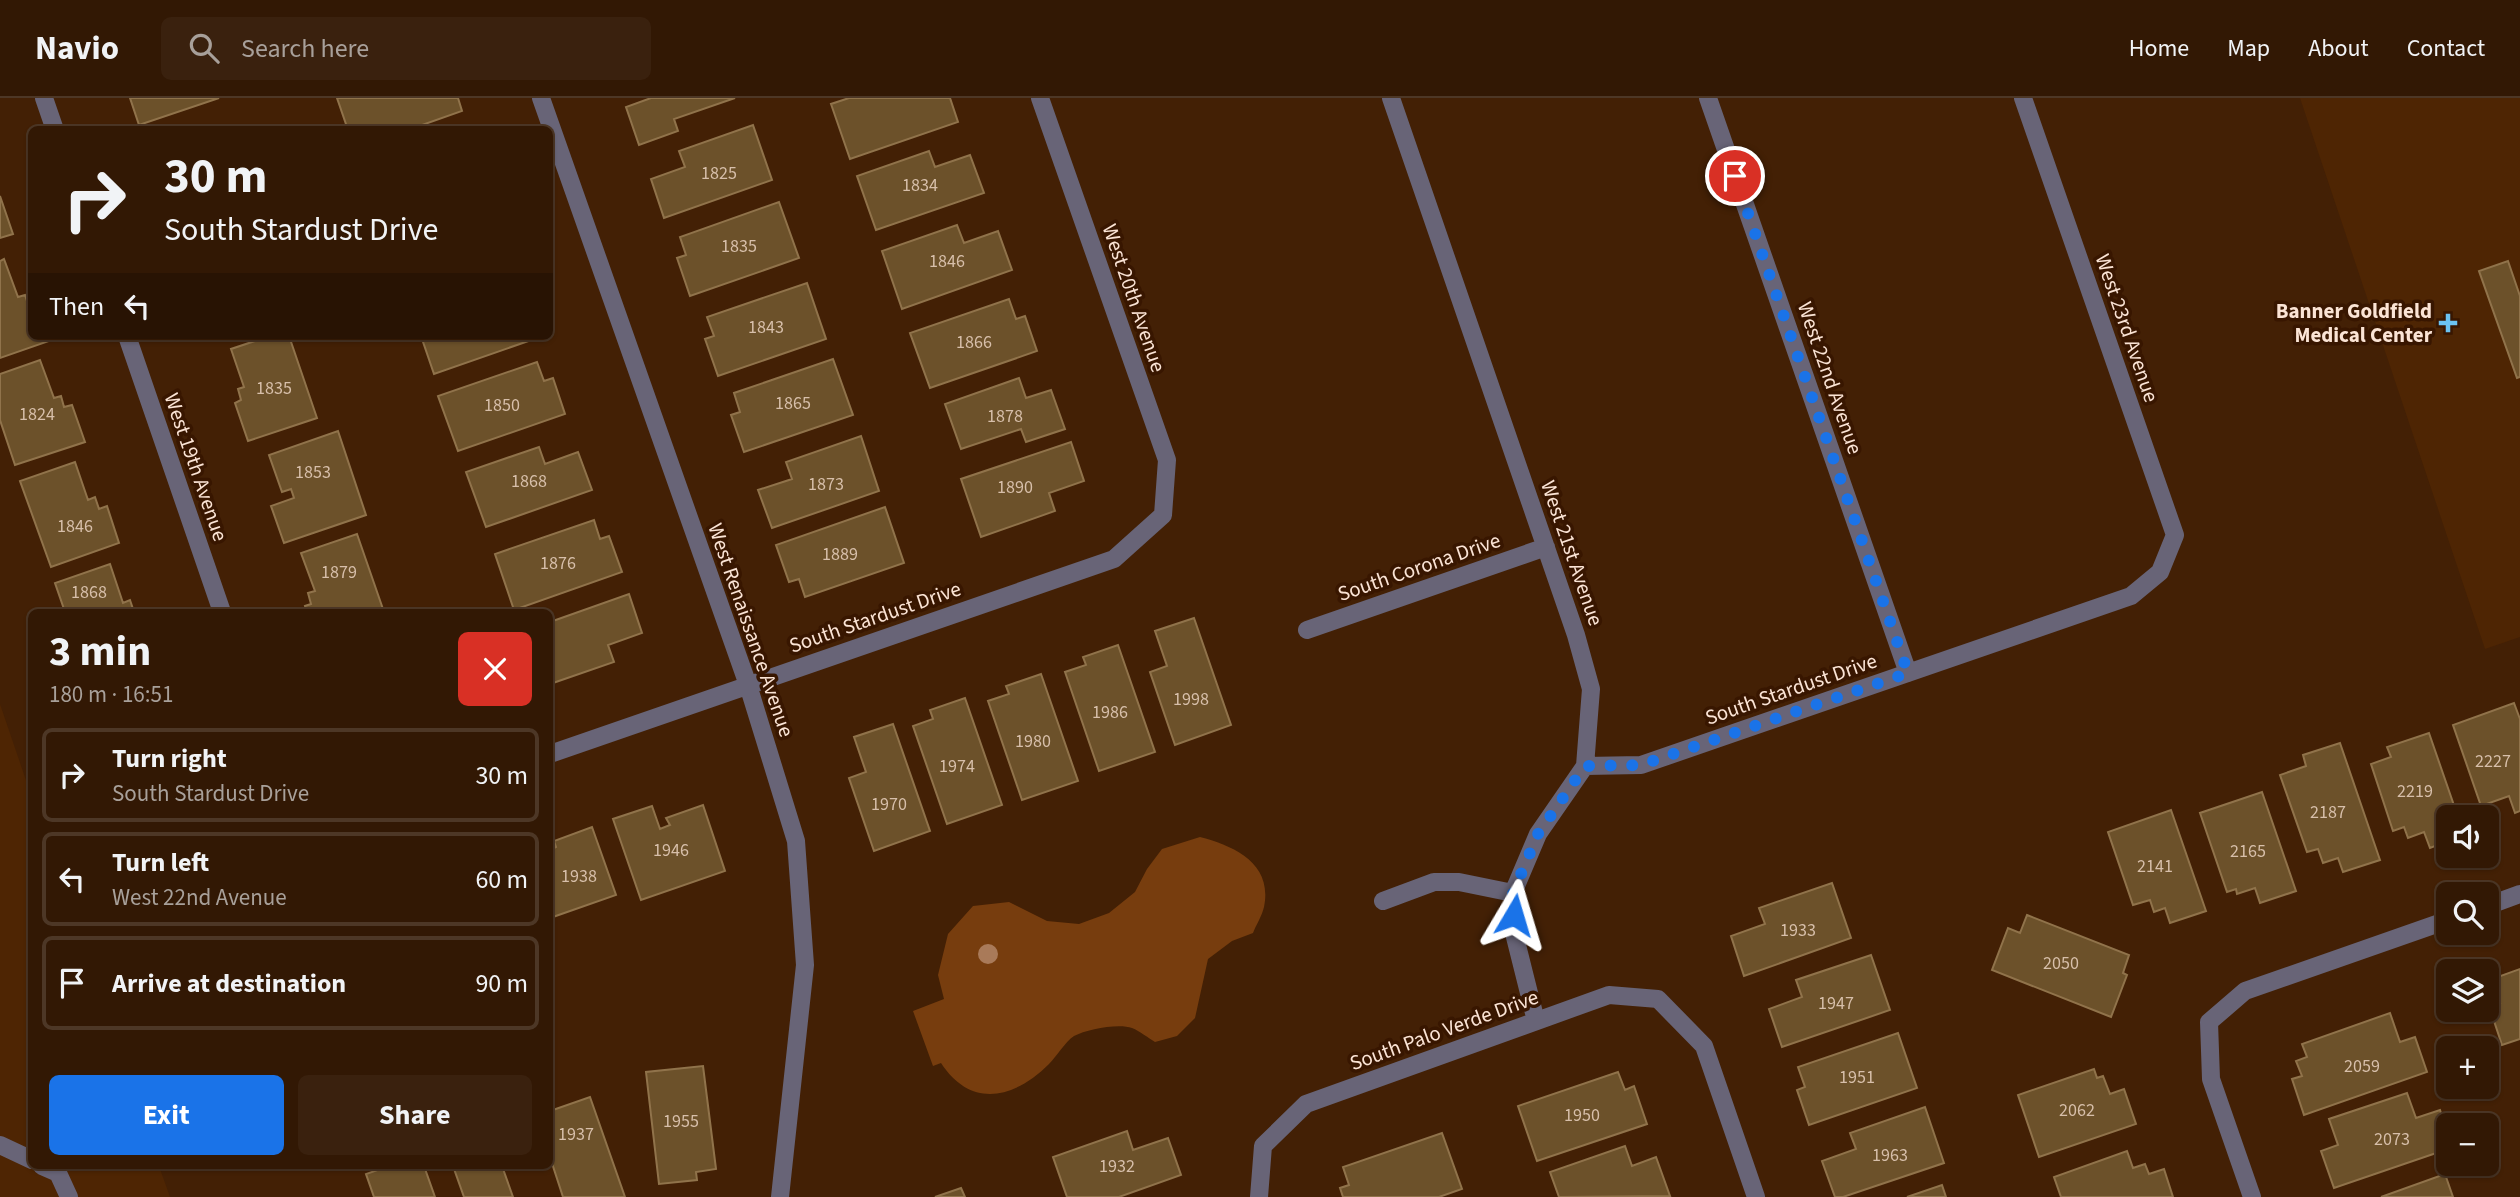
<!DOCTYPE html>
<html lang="en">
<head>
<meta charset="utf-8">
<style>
	:root { --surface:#321804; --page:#3a210e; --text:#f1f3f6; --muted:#a8a09a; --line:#4d3726; --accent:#1a73e8 }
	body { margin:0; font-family:"Source Sans 3",sans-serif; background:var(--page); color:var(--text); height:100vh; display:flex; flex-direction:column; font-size:26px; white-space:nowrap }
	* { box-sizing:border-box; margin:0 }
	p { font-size:23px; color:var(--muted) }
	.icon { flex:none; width:38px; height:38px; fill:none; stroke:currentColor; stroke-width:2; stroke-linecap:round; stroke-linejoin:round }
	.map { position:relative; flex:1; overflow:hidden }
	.side { position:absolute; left:28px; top:511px; width:525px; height:560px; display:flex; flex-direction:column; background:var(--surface); border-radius:10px; box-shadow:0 2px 5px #0004,0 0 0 2px var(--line) }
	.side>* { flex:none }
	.banner { position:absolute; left:28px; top:28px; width:525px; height:214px; border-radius:10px; box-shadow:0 2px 5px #0004,0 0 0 2px var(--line); background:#321804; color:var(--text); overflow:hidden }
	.buttons { position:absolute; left:2436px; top:707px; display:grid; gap:14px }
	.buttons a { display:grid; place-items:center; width:63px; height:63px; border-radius:10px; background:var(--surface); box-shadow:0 2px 5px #0004,0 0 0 2px var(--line); font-size:35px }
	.pin { position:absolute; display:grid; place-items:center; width:60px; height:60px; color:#fff; margin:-30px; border:4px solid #fff; border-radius:50%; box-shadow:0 2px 7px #0007 }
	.me { position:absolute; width:77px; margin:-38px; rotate:7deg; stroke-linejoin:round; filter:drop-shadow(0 0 5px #0008) }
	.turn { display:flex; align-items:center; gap:24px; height:147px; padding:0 21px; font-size:32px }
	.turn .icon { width:91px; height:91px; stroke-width:2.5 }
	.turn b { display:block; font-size:49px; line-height:60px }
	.then { display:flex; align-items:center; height:66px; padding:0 21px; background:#0003; gap:14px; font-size:26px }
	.round { display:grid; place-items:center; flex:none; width:74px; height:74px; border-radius:10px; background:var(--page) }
	.summary { display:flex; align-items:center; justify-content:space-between; height:119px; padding:0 21px }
	h1 { font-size:42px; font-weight:700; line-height:52px }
	.primary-button { display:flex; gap:14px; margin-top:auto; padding:14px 21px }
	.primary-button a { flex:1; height:80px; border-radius:10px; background:var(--accent); color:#fff; font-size:28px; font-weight:700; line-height:80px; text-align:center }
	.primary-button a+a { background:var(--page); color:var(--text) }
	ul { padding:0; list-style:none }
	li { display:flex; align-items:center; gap:21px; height:94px; margin:0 14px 10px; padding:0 7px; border:4px solid var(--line); border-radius:10px }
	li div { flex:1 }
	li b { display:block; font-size:26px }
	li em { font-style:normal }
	header { display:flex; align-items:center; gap:42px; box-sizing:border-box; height:98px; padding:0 35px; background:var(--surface); border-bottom:2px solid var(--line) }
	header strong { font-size:33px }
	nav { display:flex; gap:38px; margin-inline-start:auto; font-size:24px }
	.search { width:490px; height:63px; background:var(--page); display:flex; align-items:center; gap:18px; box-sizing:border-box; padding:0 24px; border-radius:10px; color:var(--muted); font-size:26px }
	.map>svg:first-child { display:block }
</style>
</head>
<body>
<header>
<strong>Navio</strong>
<div class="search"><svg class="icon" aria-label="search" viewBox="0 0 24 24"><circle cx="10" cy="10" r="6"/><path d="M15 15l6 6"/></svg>Search here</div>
<nav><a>Home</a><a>Map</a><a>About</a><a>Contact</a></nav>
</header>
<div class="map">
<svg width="2520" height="1099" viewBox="0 0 2520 1099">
	<rect width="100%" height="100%" fill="#432005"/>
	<!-- built -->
	<path fill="#4e2503" d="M2300,0H2520V539L2485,551Z
		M0,606L31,697L32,1068H159L170,1099H0Z"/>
	<!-- green -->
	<path fill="#773d0e" d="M1200,739C1234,748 1273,765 1264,809C1262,818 1256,827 1253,835L1232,843L1208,861L1195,920L1177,938L1155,944C1148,940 1140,933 1132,930C1119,925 1087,931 1074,938C1065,944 1057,958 1049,966C1014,1001 971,1011 941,965L933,968L913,913L944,901L938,877L948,836L973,808L1009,804L1047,823L1079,826L1109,815L1135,794L1147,771L1162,751Z"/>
	<!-- building -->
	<path fill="#6c512a" stroke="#90734b" stroke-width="2" d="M130,0H219L139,27Z
		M337,0H458L462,13L408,32H348Z
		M651,0H735L674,21L678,33L639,47L626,9Z
		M849,0H950L958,24L850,61L831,6Z
		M753,27L772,82L664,120L651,81L685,69L679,53Z
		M929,53L935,69L970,57L984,95L876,132L857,78Z
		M0,98L13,136L0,140Z
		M779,104L799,160L690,198L677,160L686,157L680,139Z
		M957,127L964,145L998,133L1012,172L902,211L882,153Z
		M4,161L18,199L25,197L29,209L32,208V238H47L49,243L0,260V163Z
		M2508,163L2520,198V279L2517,280L2479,173Z
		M807,185L826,241L718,278L705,241L714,238L707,219Z
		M1009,201L1016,221L1025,218L1037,253L930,290L910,235Z
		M270,238H289L317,320L248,343L235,305L241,302L238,291L244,289L231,251Z
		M421,238H540V239L434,276Z
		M833,261L853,317L744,354L731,317L740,314L734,295Z
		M40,262L54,300L61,298L64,309L72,307L85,344L15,367L0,322V276Z
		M537,264L544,283L553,280L565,316L458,353L438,298Z
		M1019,280L1026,300L1051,292L1065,331L1026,344L1021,331L961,351L945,306Z
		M338,333L366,417L284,445L271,408L294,400L291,391L282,394L269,357Z
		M861,338L879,393L772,430L758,392L792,381L786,364Z
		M1071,344L1084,383L1049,395L1055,413L981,439L961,381Z
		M539,349L545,366L578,354L592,392L486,429L466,374Z
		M75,364L88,402L95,399L99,411L107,408L119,445L51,469L20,383Z
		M885,409L904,465L805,499L799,481L789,484L776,447Z
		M594,422L600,441L609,438L622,474L514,512L495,456Z
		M357,436L384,514H307L305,508L311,506L308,495L315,493L301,455Z
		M110,466L123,505L130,502L134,514L142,511L143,514H65L55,485Z
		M629,496L642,535L608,547L614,564L550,586V524Z
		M1194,520L1231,627L1175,647L1150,574L1167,568L1155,533Z
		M1118,547L1155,654L1099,673L1065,574L1086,567L1083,559Z
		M1041,576L1078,683L1022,702L988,603L1009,596L1006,588Z
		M965,600L1002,707L947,726L913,628L933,621L930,612Z
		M2514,605L2520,621V713L2515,715L2509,698L2481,708L2453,627Z
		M893,626L930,733L874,753L849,680L866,674L854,639Z
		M2429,635L2458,719H2448V743L2430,750L2424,734L2408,740L2404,729L2393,733L2371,666L2391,659L2387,649Z
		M2340,645L2380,762L2343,774L2338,760L2323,765L2318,751L2307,754L2280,677L2306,668L2303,657Z
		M2262,694L2296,793L2260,805L2255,790L2237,796L2236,791L2227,794L2200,715Z
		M703,707L725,773L641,802L613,721L652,708L660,731L670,727L666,720Z
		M2171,712L2206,813L2170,825L2165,810L2154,814L2150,802L2133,807L2108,734Z
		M592,729L616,797L550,820V752L556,749L554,743Z
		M1832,785L1851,840L1744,878L1731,838L1765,826L1759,810Z
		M2027,817L2129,857L2123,875L2127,877L2111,919L1992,872L2008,830L2020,835Z
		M1871,857L1890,912L1782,949L1769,911L1802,899L1796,882Z
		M2520,871V941L2502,947L2489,908L2500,905L2492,881Z
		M2390,915L2400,944L2415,939L2427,974L2304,1017L2292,981L2302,978L2296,963L2307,959L2302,946Z
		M1898,935L1917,990L1809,1027L1797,992L1805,989L1798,969Z
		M703,968L716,1071L696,1074L697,1082L659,1086L646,974Z
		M2094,971L2097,980L2103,978L2110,996L2124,991L2136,1026L2039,1059L2018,997Z
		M1618,974L1625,992L1634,988L1647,1026L1537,1063L1518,1008Z
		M2407,995L2416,1020L2440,1012L2448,1036V1051L2334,1090L2321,1053L2338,1047L2329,1021Z
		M590,999L625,1099H563L550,1059V1013Z
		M1925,1009L1944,1065L1843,1099H1835L1822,1063L1856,1051L1850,1035Z
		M1127,1033L1133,1052L1168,1040L1181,1077L1119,1099H1067L1053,1059Z
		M1442,1035L1462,1091L1439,1099H1343L1340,1090L1349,1087L1343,1069Z
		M1625,1048L1632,1068L1656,1059L1670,1098L1559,1099L1550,1074Z
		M2127,1053L2133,1070L2145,1066L2149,1076L2164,1071L2173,1099H2061L2054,1079Z
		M389,1068H424L435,1099H374L366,1076Z
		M453,1068H502L513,1099H464Z
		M2445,1076L2453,1099H2381Z
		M1942,1087L1946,1099H1907Z
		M961,1090L965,1099H935Z"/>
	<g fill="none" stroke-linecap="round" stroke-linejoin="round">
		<!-- service -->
		<path stroke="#686477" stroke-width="18" d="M0,1047L32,1062
			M42,1068L58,1075L69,1099"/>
		<!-- minor -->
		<path stroke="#686477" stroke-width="18" d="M44,0L55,32
			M541,0L748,587L796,743L805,867L780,1099
			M1391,0L1576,537L1591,591L1585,668L1538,736L1513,795L1515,839L1536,923
			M1708,0L1908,575
			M127,238L222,514
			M1307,532L1546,449
			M550,656L1114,461L1163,417L1167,362L1040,0
			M1585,668L1641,667L2131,498L2160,474L2175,437L2023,0
			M1383,803L1434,784H1459L1513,795
			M2487,808L2520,796
			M1259,1099L1263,1048L1306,1006L1609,897L1658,901L1704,948L1756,1099
			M2252,1099L2211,981L2209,924L2245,893L2448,822"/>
	</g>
	<!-- trees -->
	<circle fill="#a97a59" cx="988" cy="856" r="10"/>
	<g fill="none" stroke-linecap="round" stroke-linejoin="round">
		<!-- route -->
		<path stroke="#1a73e8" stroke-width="12" stroke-dasharray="0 21.6" d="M1514,817L1513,795L1538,736L1585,668L1641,667L1908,575L1735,78"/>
	</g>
	<!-- markers -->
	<path fill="#6bc3f2" stroke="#381600" stroke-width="2.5" d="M2444.5 214.5h7v7h7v7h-7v7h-7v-7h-7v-7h7z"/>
	<g text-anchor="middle" stroke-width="7" stroke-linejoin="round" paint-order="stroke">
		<!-- number labels -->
		<g font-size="18" fill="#d7bfaa">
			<text x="719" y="81">1825</text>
			<text x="920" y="93">1834</text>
			<text x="739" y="154">1835</text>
			<text x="947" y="169">1846</text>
			<text x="766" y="235">1843</text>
			<text x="974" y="250">1866</text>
			<text x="274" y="296">1835</text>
			<text x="793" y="311">1865</text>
			<text x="502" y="313">1850</text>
			<text x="37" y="322">1824</text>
			<text x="1005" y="324">1878</text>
			<text x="313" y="380">1853</text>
			<text x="529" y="389">1868</text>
			<text x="826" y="392">1873</text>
			<text x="1015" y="395">1890</text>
			<text x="75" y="434">1846</text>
			<text x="840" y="462">1889</text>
			<text x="558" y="471">1876</text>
			<text x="339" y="480">1879</text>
			<text x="89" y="500">1868</text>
			<text x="1191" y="607">1998</text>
			<text x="1110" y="620">1986</text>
			<text x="1033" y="649">1980</text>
			<text x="2493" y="669">2227</text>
			<text x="957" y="674">1974</text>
			<text x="2415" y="699">2219</text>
			<text x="889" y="712">1970</text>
			<text x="2328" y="720">2187</text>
			<text x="671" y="758">1946</text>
			<text x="2248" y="759">2165</text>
			<text x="2155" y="774">2141</text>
			<text x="579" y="784">1938</text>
			<text x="1798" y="838">1933</text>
			<text x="2061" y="871">2050</text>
			<text x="1836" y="911">1947</text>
			<text x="2362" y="974">2059</text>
			<text x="1857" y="985">1951</text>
			<text x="2077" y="1018">2062</text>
			<text x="1582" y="1023">1950</text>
			<text x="681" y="1029">1955</text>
			<text x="576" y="1042">1937</text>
			<text x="2392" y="1047">2073</text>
			<text x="1890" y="1063">1963</text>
			<text x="1117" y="1074">1932</text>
		</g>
		<!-- street labels -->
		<g font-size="21" fill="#fbe4d5" stroke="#381600">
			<text transform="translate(1134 200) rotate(71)" y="7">West 20th Avenue</text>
			<text transform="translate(2127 230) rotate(71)" y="7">West 23rd Avenue</text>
			<text transform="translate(1830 280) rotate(71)" y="7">West 22nd Avenue</text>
			<text transform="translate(196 369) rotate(71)" y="7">West 19th Avenue</text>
			<text transform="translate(1572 455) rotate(71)" y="7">West 21st Avenue</text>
			<text transform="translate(1419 469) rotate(-19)" y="7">South Corona Drive</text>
			<text transform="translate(875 519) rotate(-19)" y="7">South Stardust Drive</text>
			<text transform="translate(751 532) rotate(71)" y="7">West Renaissance Avenue</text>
			<text transform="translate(1791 591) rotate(-19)" y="7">South Stardust Drive</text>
			<text transform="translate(1444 932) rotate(-20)" y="7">South Palo Verde Drive</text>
		</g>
		<!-- poi labels -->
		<g font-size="21" font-weight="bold" fill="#fbe4d5" stroke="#381600" text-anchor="end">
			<text x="2432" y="220">Banner Goldfield<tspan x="2432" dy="24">Medical Center</tspan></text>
		</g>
	</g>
</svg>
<div class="buttons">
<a><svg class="icon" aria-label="sound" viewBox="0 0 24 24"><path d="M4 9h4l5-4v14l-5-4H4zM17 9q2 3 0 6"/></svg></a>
<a><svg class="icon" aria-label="search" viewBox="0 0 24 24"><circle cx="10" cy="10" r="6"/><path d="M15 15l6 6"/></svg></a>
<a><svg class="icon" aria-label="layers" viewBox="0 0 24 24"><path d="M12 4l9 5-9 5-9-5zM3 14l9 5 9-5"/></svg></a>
<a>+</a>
<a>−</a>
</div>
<div class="pin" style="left:1735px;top:78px;background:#d93025"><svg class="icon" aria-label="arrive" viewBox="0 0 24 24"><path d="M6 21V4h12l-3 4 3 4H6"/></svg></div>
<svg class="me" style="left:1514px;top:817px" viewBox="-20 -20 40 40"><path d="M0-17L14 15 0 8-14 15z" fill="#1a73e8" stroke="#fff" stroke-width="4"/></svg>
<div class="banner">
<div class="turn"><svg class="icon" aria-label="right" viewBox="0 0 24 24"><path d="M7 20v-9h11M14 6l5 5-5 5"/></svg><div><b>30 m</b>South Stardust Drive</div></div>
<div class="then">Then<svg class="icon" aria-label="left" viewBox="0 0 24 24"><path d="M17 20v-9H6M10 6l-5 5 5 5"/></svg></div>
</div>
<section class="side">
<div class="summary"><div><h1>3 min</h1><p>180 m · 16:51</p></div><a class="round" style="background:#d93025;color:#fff"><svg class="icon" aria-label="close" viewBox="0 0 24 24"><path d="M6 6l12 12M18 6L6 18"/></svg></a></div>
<ul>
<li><svg class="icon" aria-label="right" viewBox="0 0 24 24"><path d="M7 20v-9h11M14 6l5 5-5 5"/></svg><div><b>Turn right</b><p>South Stardust Drive</p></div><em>30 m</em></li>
<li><svg class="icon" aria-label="left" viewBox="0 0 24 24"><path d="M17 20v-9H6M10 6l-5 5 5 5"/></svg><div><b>Turn left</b><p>West 22nd Avenue</p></div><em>60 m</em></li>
<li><svg class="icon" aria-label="arrive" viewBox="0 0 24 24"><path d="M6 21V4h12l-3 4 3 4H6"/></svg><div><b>Arrive at destination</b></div><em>90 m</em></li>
</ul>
<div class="primary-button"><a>Exit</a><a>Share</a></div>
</section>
</div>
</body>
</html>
